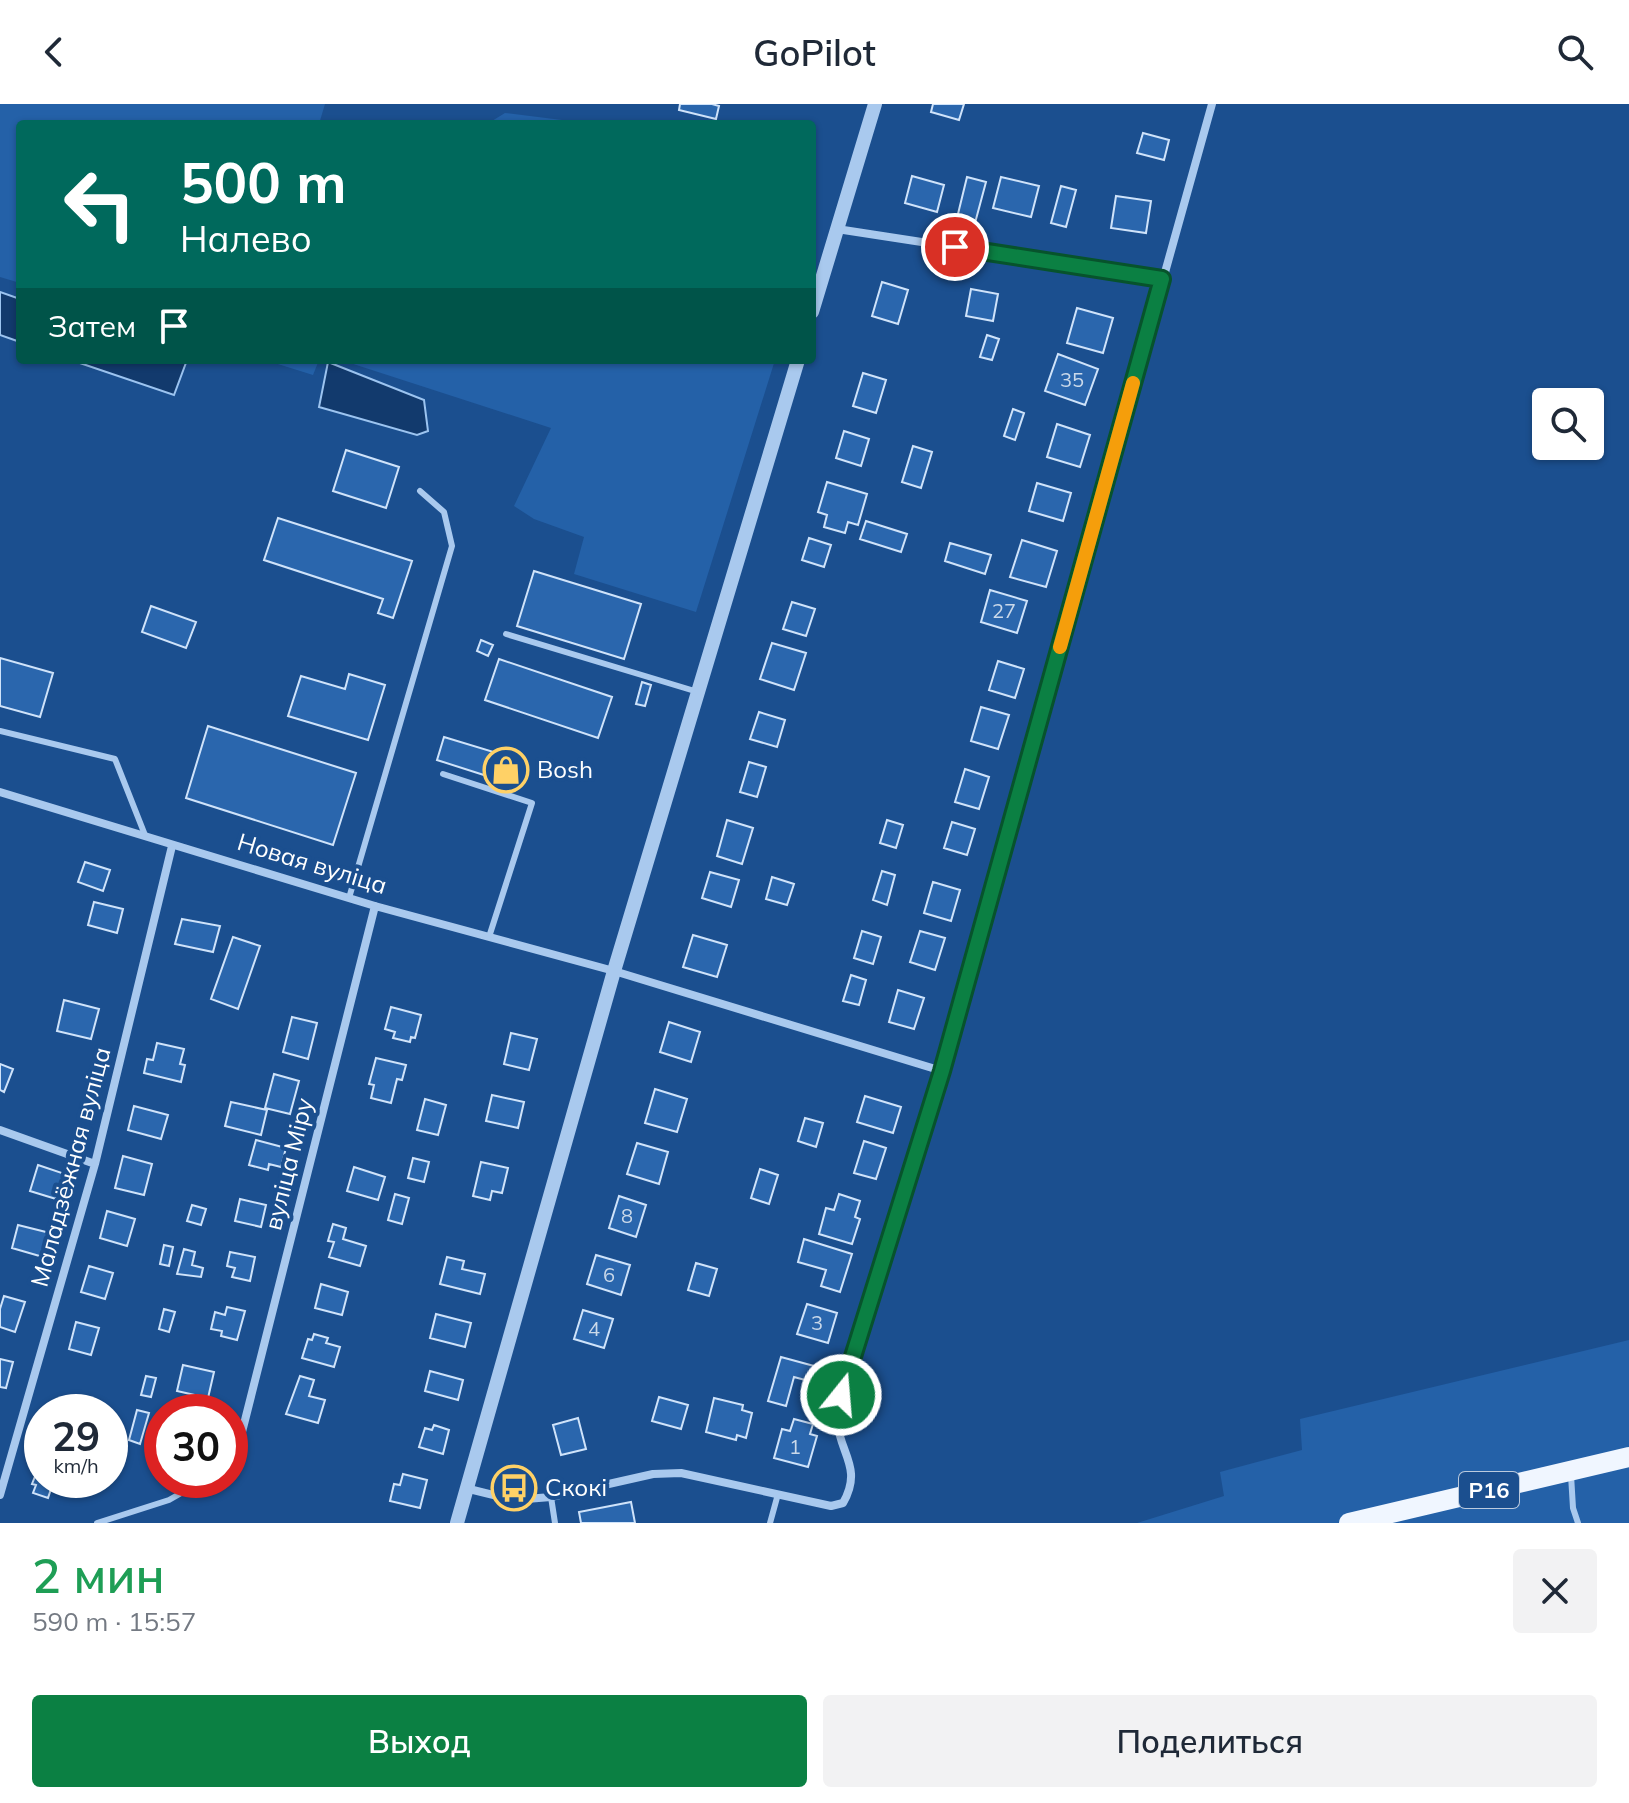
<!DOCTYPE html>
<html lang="ru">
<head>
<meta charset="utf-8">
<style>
	:root { --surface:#fff; --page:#f2f2f3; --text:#1f2937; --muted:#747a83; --accent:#0b8043 }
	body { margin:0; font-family:Mulish,sans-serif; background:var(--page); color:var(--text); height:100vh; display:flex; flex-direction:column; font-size:30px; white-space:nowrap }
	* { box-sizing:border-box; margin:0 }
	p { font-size:26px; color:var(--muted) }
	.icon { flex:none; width:44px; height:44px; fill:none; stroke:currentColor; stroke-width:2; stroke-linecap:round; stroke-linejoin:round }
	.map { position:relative; height:1419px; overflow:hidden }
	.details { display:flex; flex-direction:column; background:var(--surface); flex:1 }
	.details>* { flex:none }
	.hud { position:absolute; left:16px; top:16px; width:800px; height:244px; border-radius:8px; box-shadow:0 2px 6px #0004; background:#00695c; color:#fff; overflow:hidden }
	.controls { position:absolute; left:1532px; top:284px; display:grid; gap:16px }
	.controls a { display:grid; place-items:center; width:72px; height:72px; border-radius:8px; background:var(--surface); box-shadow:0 2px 6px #0004; font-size:40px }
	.speed { position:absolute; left:24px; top:1290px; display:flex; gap:16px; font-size:40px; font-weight:700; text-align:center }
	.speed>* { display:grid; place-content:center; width:104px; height:104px; border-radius:50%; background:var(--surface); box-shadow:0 2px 6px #0004; line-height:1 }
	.speed small { font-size:20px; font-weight:400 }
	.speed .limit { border:12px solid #d22; background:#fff; color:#111 }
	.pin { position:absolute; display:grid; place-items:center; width:68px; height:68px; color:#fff; margin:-34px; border:4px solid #fff; border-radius:50%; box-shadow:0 2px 8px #0007 }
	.me { position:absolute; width:88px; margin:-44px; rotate:17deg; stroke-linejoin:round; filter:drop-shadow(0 0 6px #0008) }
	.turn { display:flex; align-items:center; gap:28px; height:168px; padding:0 32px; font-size:36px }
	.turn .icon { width:104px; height:104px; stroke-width:2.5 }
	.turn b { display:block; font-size:56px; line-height:68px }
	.then { display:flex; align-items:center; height:76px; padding:0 32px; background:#0003; gap:16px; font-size:30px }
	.round { display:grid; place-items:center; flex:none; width:84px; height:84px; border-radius:8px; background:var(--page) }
	.summary { display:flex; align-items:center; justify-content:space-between; height:136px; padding:0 32px }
	h1 { font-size:48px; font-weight:600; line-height:60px; color:#1e9e55 }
	.button { display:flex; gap:16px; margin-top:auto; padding:16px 32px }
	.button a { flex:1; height:92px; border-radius:8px; background:var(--accent); color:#fff; font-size:32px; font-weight:600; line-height:92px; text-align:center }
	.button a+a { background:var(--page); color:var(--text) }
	header { display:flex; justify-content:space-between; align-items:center; height:104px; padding:0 32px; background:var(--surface); font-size:36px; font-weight:600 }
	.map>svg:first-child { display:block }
</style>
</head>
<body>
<header><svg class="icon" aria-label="back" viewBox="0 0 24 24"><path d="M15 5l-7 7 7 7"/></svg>GoPilot<svg class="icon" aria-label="search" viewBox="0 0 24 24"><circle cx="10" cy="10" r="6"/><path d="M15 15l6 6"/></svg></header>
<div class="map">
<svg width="1629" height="1419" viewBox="0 0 1629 1419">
	<rect width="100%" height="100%" fill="#1b4f8f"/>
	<!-- green -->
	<path fill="#2461a8" d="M0,0H325L319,20H20V179L0,173Z
		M505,9L570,17L574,20H487Z
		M265,256H319L313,271Z
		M341,256H775L696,508L574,470L584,433L534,415L514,402L551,324Z
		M1629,1236V1419H1137L1224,1392L1220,1368L1302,1346L1300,1315Z"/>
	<!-- water -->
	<path fill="#123a6d" stroke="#9cc4f0" stroke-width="2" d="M0,188L20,195V238L0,231Z
		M71,256H187L174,291Z
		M328,258L424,296L428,327L417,331L319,303Z"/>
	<!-- building -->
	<path fill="#2a66ad" stroke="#cfe3fa" stroke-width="2" d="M680,0H712L719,2L716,15L679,6Z
		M933,0H964L959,16L931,8Z
		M1143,29L1169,36L1164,56L1137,49Z
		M912,72L944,81L937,108L905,99Z
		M967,73L986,78L975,119L957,114Z
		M1001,73L1039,82L1031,113L993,104Z
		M1061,82L1076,86L1066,123L1051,119Z
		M1116,92L1151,97L1146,129L1111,124Z
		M882,178L908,186L898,220L872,212Z
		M971,185L998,190L993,217L966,212Z
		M1077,204L1113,214L1103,249L1067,239Z
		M987,231L999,235L992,256L980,253Z
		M1058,250L1098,265L1085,301L1045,287Z
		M863,269L886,276L876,309L853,302Z
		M1013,305L1024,309L1015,336L1004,332Z
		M1057,320L1090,331L1080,363L1047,353Z
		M844,327L869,335L861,362L836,354Z
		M913,342L932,348L921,384L902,378Z
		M346,346L399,363L386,404L333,387Z
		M827,378L867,390L858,421L848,418L845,429L824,423L827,411L818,408Z
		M1037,379L1071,389L1063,417L1029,407Z
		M278,414L412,457L393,514L378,509L383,495L264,456Z
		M866,417L907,430L901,448L860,435Z
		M809,434L831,441L824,463L802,456Z
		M1022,436L1057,447L1046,483L1010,473Z
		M950,439L991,451L985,470L945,457Z
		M534,467L641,500L624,555L517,522Z
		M990,486L1027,497L1017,529L981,518Z
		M792,498L815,505L806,532L783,525Z
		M151,502L196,518L186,544L142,528Z
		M481,536L493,541L488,552L477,547Z
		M772,539L806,549L794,586L760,575Z
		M0,554L53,569L40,613L0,602Z
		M499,555L612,593L598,634L485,596Z
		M998,557L1024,565L1015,594L989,586Z
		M349,570L385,581L368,636L288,612L301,572L345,585Z
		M642,578L651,581L645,602L636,600Z
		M981,603L1009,611L998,645L971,637Z
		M759,608L785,616L777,643L750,635Z
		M208,622L356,669L333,741L186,694Z
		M444,633L523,657L515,681L437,656Z
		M749,658L766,663L757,693L740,688Z
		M965,665L989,673L979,705L955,698Z
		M727,716L753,724L742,760L717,752Z
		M887,716L903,721L896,744L880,739Z
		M952,718L975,725L967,751L944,744Z
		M85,758L110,766L103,787L78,778Z
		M882,767L895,771L887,801L873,796Z
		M710,768L739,776L731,803L702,794Z
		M772,773L794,780L787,801L766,795Z
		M933,778L960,786L951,817L924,809Z
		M94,798L123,805L117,829L88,821Z
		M182,815L220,822L213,848L175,840Z
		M862,827L881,833L873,860L854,854Z
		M920,827L945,834L935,866L910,858Z
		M693,831L727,841L717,873L683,863Z
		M233,833L260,842L238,905L211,895Z
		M851,871L866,876L859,901L843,897Z
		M898,886L924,894L914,925L889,918Z
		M64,896L99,905L91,935L57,927Z
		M391,903L421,911L415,934L411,933L410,938L393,934L395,928L385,925Z
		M292,913L317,919L308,955L283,948Z
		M669,918L700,928L691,958L660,948Z
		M511,929L537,935L529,966L504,960Z
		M157,939L184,945L180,960L185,961L181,978L144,969L147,955L153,956Z
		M376,954L406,961L402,976L397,975L391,999L371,994L374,981L369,980Z
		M0,960L13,965L4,988L0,986Z
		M274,970L299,977L290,1010L265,1004Z
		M655,985L687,995L677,1028L645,1019Z
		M492,991L524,998L518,1024L486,1017Z
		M865,992L901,1003L893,1029L857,1018Z
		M425,995L446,1001L438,1031L417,1026Z
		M231,998L267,1006L261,1031L225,1022Z
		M134,1002L168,1011L161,1035L128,1026Z
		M805,1014L823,1019L816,1043L798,1037Z
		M256,1036L286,1044L281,1063L269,1060L268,1066L249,1061Z
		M864,1037L886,1044L876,1075L854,1069Z
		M637,1039L668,1048L659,1080L627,1070Z
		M123,1052L152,1060L144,1091L115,1084Z
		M413,1054L429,1058L424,1078L408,1074Z
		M481,1058L508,1064L502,1089L492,1087L490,1096L473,1092Z
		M38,1061L65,1070L56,1095L30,1087Z
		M354,1063L385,1073L378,1096L347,1087Z
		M760,1065L778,1071L769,1100L751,1094Z
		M395,1090L409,1094L402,1120L388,1116Z
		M839,1090L860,1097L855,1113L860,1115L852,1140L819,1130L826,1104L834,1106Z
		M619,1092L646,1101L636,1133L609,1124Z
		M240,1095L266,1101L261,1123L235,1117Z
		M192,1101L206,1105L201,1121L187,1117Z
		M107,1107L135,1115L127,1142L100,1134Z
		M333,1120L346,1124L343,1135L366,1142L360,1162L329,1153L334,1138L328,1137Z
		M18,1121L50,1129L43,1153L12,1144Z
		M804,1135L852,1150L840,1188L821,1182L826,1166L798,1158Z
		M164,1141L173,1143L169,1162L160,1160Z
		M184,1145L195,1148L192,1161L203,1164L201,1173L177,1170Z
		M230,1148L255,1153L250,1177L232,1173L235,1164L227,1162Z
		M596,1151L630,1161L621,1191L587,1180Z
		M447,1153L464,1157L462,1165L485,1170L480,1190L440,1180Z
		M696,1159L717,1165L709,1192L688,1186Z
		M89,1162L113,1169L105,1195L81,1188Z
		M321,1180L348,1188L342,1211L315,1204Z
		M4,1192L25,1198L15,1228L0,1223V1205Z
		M807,1200L837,1209L828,1239L797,1230Z
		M227,1203L245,1207L237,1236L221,1232L222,1227L211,1225L215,1208L225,1211Z
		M164,1205L175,1208L169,1228L159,1225Z
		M583,1206L613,1215L604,1244L574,1235Z
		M436,1210L471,1219L465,1243L430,1234Z
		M76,1218L99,1224L91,1251L69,1245Z
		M314,1230L328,1234L326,1239L340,1243L334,1263L302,1254L308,1235L312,1236Z
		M781,1253L814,1262L809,1277L794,1273L786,1302L768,1297Z
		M0,1255L13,1258L6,1284L0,1283Z
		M183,1261L214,1268L208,1294L177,1287Z
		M430,1267L463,1276L458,1296L425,1287Z
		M146,1272L156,1274L151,1293L141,1291Z
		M300,1272L314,1276L309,1292L325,1296L318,1319L286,1310Z
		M659,1293L688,1301L681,1325L652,1317Z
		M714,1294L743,1301L742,1306L752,1309L746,1334L737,1331L736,1336L706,1328Z
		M137,1306L149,1309L140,1340L129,1336Z
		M578,1314L586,1345L561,1351L553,1321Z
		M794,1315L813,1320L810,1330L817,1332L808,1363L774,1354L782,1325L790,1327Z
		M434,1321L449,1326L443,1350L419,1343L425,1324L432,1326Z
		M40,1360L42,1361V1376H54L48,1394L33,1389L36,1381L32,1380Z
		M403,1370L427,1376L420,1404L390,1397L394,1380L400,1381Z
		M631,1398L635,1419H581L579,1408Z"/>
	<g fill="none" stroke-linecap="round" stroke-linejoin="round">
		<!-- service -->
		<path stroke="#a9c9ee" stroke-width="6" d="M506,530L698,588
			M0,627L115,655L145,731
			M443,670L532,699L489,833
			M349,794L452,442L444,408L420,387
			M230,1353L242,1328
			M1571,1371L1573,1404L1578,1419
			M551,1393L555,1419
			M97,1419L169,1396L204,1376
			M770,1419L778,1390"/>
		<!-- minor -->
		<path stroke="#a9c9ee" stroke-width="8" d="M837,125L1162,175
			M0,688L375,802L614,867L942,967
			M0,1026L95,1060
			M242,1328L375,802
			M465,1384L514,1396L551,1393L653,1370L681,1369L831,1402L843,1399C863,1364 840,1350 837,1317C837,1309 840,1299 841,1291L942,967L1212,0
			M0,1391L95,1060L172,742"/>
		<!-- tertiary -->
		<path stroke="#a9c9ee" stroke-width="14" d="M812,208L875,0
			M457,1419L614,867L798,256"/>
		<!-- primary -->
		<path stroke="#f0f6ff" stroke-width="20" d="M1349,1419L1629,1353"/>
	</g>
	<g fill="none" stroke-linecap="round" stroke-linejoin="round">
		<!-- route casing -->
		<g stroke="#07532c" stroke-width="20">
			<path id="route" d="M841,1291L942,967L1162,175L955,143"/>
		</g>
		<!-- route -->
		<use href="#route" stroke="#0b8043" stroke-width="14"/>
		<!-- slow -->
		<path stroke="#f59e0b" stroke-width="14" d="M1060,543L1133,279"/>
	</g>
	<!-- icons -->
	<defs>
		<g id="shop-ring" transform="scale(2.3)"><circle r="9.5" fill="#1b4f8f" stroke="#ffd166" stroke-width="1.5"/><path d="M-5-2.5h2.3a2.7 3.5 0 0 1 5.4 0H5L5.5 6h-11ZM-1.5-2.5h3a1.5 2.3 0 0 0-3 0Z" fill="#ffd166"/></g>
		<g id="bus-ring" transform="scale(2.3)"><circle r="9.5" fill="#1b4f8f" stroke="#ffd166" stroke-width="1.5"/><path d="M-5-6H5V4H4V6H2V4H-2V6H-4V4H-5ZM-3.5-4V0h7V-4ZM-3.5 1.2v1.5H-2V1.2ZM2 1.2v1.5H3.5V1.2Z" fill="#ffd166"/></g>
	</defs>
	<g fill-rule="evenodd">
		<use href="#shop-ring" x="506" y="666"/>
		<use href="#bus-ring" x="514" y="1384"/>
	</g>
	<g text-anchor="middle" stroke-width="8" stroke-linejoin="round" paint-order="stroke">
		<!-- number labels -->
		<g font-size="20" fill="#cad9ea">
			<text x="1072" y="283">35</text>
			<text x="1004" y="514">27</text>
			<text x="627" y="1119">8</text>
			<text x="609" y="1178">6</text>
			<text x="817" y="1226">3</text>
			<text x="594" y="1232">4</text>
			<text x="795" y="1350">1</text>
		</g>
		<!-- shield labels -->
		<rect fill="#1b4f8f" stroke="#bbcadd" stroke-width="2" x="1459" y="1368" width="60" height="36" rx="6"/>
		<g font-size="22" font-weight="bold" fill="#fff">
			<text x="1489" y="1394">Р16</text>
		</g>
		<!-- poi labels -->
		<g font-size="24" fill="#fff" stroke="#1b4f8f" text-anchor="start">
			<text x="537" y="674">Bosh</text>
			<text x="545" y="1392">Скокі</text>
		</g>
		<!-- street labels -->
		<g font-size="24" fill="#fff" stroke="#1b4f8f">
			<text transform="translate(312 760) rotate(17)" y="8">Новая вуліца</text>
			<text transform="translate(289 1060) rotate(-76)" y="8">вуліца Міру</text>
			<text transform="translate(71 1063) rotate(-75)" y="8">Маладзёжная вуліца</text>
		</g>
	</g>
</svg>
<div class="controls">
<a><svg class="icon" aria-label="search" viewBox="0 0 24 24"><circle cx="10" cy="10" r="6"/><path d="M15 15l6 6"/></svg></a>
</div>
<div class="speed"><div>29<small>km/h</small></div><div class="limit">30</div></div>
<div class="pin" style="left:955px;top:143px;background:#d93025"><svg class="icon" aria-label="arrive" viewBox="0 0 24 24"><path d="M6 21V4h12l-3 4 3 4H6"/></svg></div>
<svg class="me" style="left:841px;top:1291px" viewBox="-20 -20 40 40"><circle r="17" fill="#0b8043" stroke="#fff" stroke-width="3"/><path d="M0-11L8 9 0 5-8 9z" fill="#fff"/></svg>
<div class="hud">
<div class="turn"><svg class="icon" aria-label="left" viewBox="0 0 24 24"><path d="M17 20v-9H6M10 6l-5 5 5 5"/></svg><div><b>500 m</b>Налево</div></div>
<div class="then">Затем<svg class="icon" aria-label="arrive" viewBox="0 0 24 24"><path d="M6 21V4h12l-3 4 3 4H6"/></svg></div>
</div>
</div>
<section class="details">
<div class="summary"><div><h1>2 мин</h1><p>590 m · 15:57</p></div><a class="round"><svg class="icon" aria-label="close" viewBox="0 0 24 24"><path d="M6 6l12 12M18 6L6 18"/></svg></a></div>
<div class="button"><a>Выход</a><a>Поделиться</a></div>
</section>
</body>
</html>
